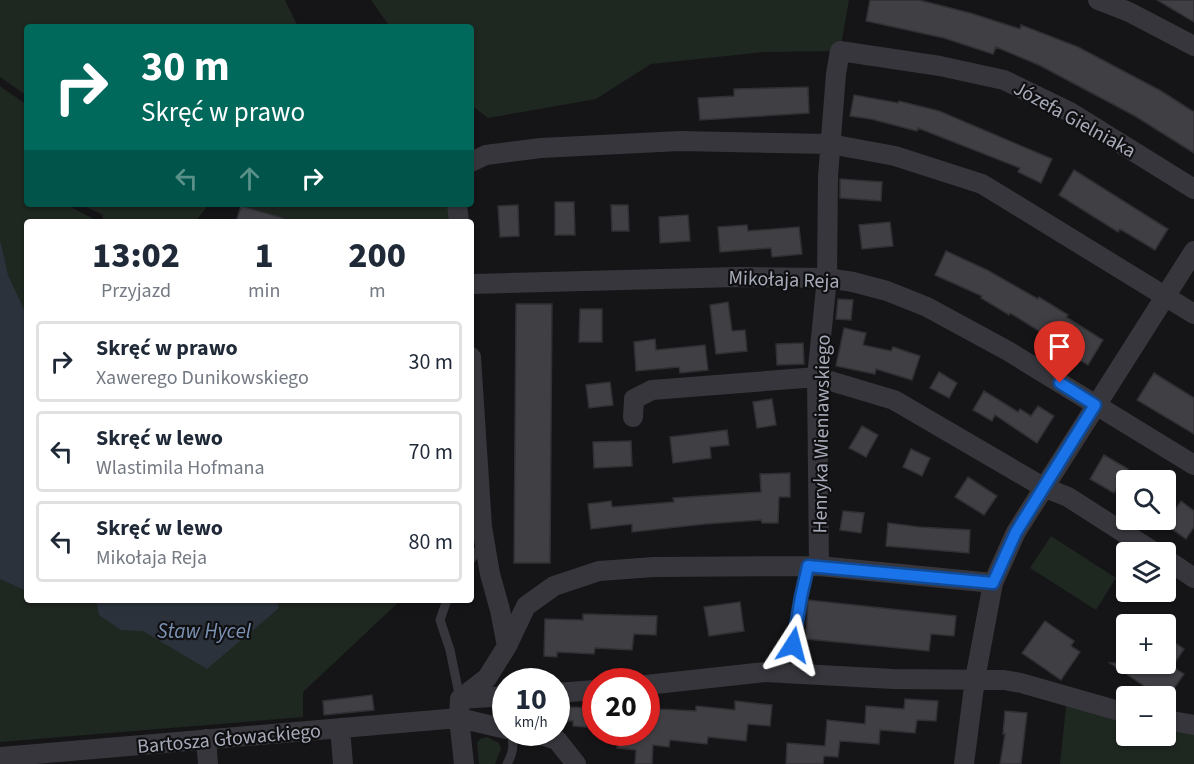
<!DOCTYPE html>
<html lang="pl">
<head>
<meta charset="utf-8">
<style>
	:root { --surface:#fff; --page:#f6f6f7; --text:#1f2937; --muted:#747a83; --line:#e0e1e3 }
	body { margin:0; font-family:"Source Sans 3",sans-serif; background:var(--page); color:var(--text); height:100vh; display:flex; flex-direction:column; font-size:22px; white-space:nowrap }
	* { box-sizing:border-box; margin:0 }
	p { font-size:20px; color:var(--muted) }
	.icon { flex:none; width:33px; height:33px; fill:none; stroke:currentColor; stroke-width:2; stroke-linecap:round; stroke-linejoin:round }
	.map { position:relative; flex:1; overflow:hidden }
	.details { position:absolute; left:24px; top:219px; width:450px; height:384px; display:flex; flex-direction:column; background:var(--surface); border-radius:6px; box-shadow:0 2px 4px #0004 }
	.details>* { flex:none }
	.hud { position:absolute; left:24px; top:24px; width:450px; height:183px; border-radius:6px; box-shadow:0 2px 4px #0004; background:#00695c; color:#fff; overflow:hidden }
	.fabs { position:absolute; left:1116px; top:470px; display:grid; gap:12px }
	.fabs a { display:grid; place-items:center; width:60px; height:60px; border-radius:6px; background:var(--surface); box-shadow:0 2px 4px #0004; font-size:30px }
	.speed { position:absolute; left:492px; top:668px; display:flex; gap:12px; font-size:30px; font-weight:700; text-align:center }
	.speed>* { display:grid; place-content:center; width:78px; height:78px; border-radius:50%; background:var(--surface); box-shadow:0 2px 4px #0004; line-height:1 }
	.speed small { font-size:15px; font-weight:400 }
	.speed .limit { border:9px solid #d22; background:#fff; color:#111 }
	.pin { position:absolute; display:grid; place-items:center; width:51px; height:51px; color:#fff; margin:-62px -26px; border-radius:50% 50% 50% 0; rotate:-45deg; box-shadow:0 0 6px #0007 }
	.pin .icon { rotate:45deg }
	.me { position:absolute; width:66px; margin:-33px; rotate:9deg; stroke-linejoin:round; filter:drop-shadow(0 0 4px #0008) }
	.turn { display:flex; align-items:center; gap:21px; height:126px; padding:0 18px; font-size:27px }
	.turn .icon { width:78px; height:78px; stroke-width:2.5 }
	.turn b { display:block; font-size:42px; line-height:51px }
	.lanes { display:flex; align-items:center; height:57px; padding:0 18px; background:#0003; justify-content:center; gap:30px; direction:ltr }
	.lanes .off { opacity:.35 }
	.eta { display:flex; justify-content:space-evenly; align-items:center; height:102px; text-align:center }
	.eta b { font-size:36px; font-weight:800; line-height:42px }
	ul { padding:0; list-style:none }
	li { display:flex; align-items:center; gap:18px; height:81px; margin:0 12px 9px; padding:0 6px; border:3px solid var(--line); border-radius:6px }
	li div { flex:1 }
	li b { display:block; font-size:22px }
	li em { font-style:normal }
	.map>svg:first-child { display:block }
</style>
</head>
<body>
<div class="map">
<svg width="1194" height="764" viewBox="0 0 1194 764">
	<rect width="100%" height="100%" fill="#151517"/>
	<!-- green -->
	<path fill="#1f2721" d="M0,0H285L298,27H27V96L0,77Z
		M371,0H849L840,51L765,52L651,64L596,99L488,118L471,105V27H390Z
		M0,86L27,105V204H65L94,219L93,222H27V600H401L303,692V717L0,742Z
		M80,204H209L195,222H102L103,215Z
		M233,204H457L459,222H287Z
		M1051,536L1116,578L1096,610L1030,568Z
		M1067,697L1126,713V735H1166V720L1194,725V764H1060Z
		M487,737L499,743L501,749L495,764H479L477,743L480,739Z"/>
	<!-- water -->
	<path fill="#2b323b" d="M0,240L8,275L27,316V591L0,579Z
		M96,600H276L279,608L207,669L143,631L121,630L99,615Z"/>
	<!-- building -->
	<path fill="#403f44" stroke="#302f33" stroke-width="1.5" d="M870,0H919L970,13L1020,29L1021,25L1078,47L1161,91L1194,112V153L1135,116L1039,65L996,47L993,54L944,38L866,21Z
		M1157,0H1194V22Z
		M808,87L809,113L700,120L698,98L734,96V89Z
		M854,95L898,103L899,101L939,111L1052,159L1041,183L1018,172L1020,168L918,128L917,131L871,119L850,116Z
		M1074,170L1168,229L1155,250L1120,229L1118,232L1059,195Z
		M840,179L882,182L881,201L840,198Z
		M555,202H574L575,235H555Z
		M518,205L519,236L500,237L498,206Z
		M611,205H628L629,231H612Z
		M241,206L283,218V222H236Z
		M688,215L690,241L660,243L659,217Z
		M890,222L893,246L862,249L859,225Z
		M747,225L748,231L799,227L802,254L772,257L771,248L720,252L718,227Z
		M946,251L987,270L1038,299L1039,297L1068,315L1066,317L1103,340L1088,365L1061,349L1063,346L1010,313L1009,315L981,298L982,296L935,275Z
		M838,299L853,300L851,320L836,319Z
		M728,302L732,331L745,330L747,351L716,354L710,305Z
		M516,304H552L550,563H514Z
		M580,309H602V342H579Z
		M844,328L866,333L863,345L891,351L893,347L920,356L912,380L876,369L875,374L836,366Z
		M655,339L656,350L705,345L708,370L680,373L679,367L636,371L634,342Z
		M803,343L804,364L777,365L776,344Z
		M939,372L957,383L949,398L930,388Z
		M1154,373L1194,398V434L1137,400Z
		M610,382L613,405L589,408L586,385Z
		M984,391L1018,412L1020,409L1031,416L1038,406L1054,416L1037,443L995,415L992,421L973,410Z
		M772,399L776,425L757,428L753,402Z
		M862,426L878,435L866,457L849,448Z
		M727,430L729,445L710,447L711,458L673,463L670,437Z
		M631,441L632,466L594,468L593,442Z
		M911,449L930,458L922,476L903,467Z
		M1104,455L1128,469L1127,471L1141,480H1122L1114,493L1090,479Z
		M790,473V497H779L778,523H762L761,520L705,524L632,532V524L591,529L588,504L611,501L612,507L674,502L673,498L761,492L760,474Z
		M968,477L997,496L984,515L955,497Z
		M1181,501L1194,511V527L1186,539L1165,524Z
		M843,511L864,513L861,533L840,530Z
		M888,523L919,527L970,530L969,553L886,546Z
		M808,600L956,616L954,636L931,634L929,651L806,639Z
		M740,602L744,631L709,636L704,607Z
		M583,614L657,616L656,635L634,634L632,650L595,648L594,654L557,652V657L544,656L545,619L583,620Z
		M1045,621L1074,641L1071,646L1080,652L1061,680L1022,653Z
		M1171,640L1184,649L1172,667L1184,674L1166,700V696H1159L1110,663H1166V649Z
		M372,695L374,710L324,715L323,701Z
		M905,699L938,701L936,721L917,720L915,733L880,730L879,744L840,741L838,757L824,756L823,764H786L787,743L825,746L827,720L865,724L866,706L904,709Z
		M735,701L772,705L770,726L748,724L746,741L708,737L707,744L670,740L669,747L653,745L652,764H635L636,750L617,748L618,732H646V714L657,715V709L696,711V706L735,710Z
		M569,707L588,708L587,727L573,726V721H568Z
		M1005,711L1027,713L1021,764H1000L1005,734H1003Z"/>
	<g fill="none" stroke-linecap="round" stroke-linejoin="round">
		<!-- service -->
		<path stroke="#36363c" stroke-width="9" d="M471,559L484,544
			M447,600L440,620L450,650L460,699
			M770,669L783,659L793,645L801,597L809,566
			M507,764C513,753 515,744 510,732"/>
		<!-- minor -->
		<path stroke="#36363c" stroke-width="20" d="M1098,0L1129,12L1194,46
			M471,162L486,155L541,148L680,141L830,144L895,156L982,184L1194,314
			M457,204L459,222
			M471,284L738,277L827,278L853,282L887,291L927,307L1008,351L1194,465
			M471,357L482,527L490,574L500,610L507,646
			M633,417L634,399L652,390L817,377L894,400L1043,487L1068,497L1154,552
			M1166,559L1194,578
			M819,566L817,377L827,278L828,176L836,74L840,51L940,66L1004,80L1070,112L1194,189
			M646,685L765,672L893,679L1004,680L1021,683L1126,713
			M556,693L596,690
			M460,699L506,696
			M1166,720L1194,725
			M340,728L343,764
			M516,732L537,734L557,740L576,764
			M206,739L208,764
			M0,757L459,718L506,729
			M464,764L459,718L460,699L487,678L507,646L526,606L554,586L599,571L654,567L819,566L993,583
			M964,764L975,679L993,583L1016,532L1194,251"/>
	</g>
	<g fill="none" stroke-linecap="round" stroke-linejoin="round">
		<!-- route casing -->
		<g stroke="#114b97" stroke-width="15">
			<path id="route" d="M793,645L801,597L808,566L993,583L1016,532L1095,405L1060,383"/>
		</g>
		<!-- route -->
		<use href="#route" stroke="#1a73e8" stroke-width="10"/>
	</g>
	<g text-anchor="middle" stroke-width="4.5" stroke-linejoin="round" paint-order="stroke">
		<!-- street labels -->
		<g font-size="20" fill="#a7aab8" stroke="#101012">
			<text transform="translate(1075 119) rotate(29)" y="7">Józefa Gielniaka</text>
			<text transform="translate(784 279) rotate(2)" y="7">Mikołaja Reja</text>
			<text transform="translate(821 434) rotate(-89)" y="7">Henryka Wieniawskiego</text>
			<text transform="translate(229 738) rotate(-5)" y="7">Bartosza Głowackiego</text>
		</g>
		<!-- water labels -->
		<g font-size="21" font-style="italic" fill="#7c93b4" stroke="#101012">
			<text x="204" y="638">Staw Hycel</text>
		</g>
	</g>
</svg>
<div class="fabs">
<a><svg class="icon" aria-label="search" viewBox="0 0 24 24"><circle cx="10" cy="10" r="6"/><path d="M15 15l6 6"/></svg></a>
<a><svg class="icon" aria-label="layers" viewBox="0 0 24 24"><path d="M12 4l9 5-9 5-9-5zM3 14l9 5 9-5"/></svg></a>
<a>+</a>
<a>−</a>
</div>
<div class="speed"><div>10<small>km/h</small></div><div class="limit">20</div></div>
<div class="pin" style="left:1060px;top:383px;background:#d93025"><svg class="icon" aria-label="arrive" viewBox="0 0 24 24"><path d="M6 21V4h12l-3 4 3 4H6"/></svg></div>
<svg class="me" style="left:793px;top:645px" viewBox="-20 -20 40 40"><path d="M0-17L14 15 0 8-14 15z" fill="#1a73e8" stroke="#fff" stroke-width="4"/></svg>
<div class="hud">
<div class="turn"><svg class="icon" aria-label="right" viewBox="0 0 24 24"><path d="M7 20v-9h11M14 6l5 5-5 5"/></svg><div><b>30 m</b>Skręć w prawo</div></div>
<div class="lanes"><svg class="icon off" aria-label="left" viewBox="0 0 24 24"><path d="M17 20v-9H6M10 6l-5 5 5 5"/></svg><svg class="icon off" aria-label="ahead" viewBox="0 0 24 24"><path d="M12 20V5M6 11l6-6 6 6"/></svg><svg class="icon" aria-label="right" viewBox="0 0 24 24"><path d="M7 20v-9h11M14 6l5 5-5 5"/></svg></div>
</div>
<section class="details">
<div class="eta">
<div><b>13:02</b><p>Przyjazd</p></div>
<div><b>1</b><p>min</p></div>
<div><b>200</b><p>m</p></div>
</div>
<ul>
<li><svg class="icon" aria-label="right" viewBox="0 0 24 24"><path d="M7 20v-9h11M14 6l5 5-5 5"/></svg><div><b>Skręć w prawo</b><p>Xawerego Dunikowskiego</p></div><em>30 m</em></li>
<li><svg class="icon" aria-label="left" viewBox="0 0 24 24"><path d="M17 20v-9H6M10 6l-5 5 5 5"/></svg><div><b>Skręć w lewo</b><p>Wlastimila Hofmana</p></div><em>70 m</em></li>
<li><svg class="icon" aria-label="left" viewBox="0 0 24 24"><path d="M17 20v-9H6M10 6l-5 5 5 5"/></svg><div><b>Skręć w lewo</b><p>Mikołaja Reja</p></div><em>80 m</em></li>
</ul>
</section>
</div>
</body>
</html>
